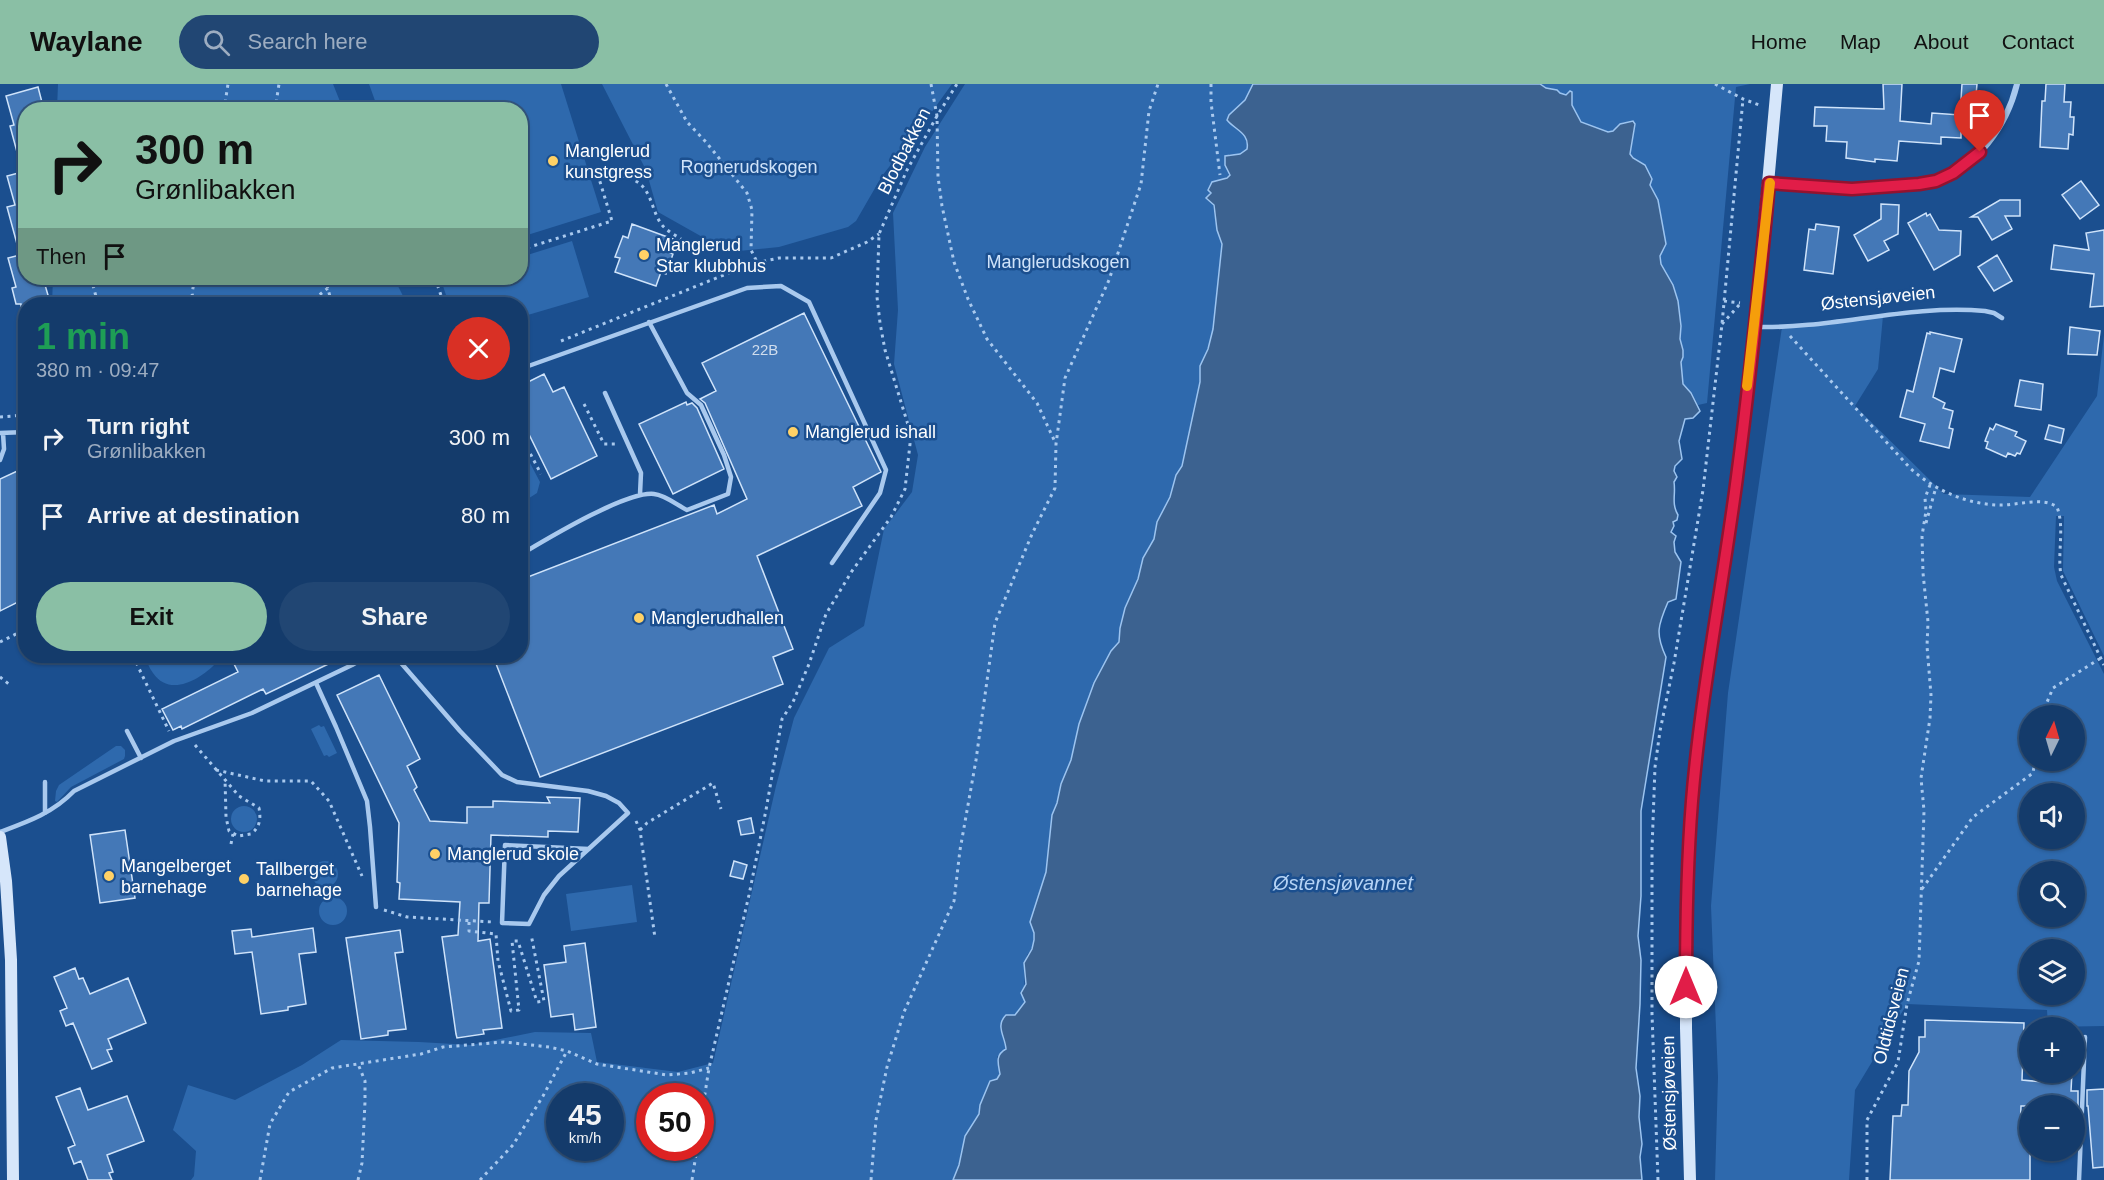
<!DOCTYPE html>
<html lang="en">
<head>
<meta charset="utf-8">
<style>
	:root { --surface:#143b6b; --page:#214673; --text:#f1f3f6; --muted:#9dadc1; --line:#33557e; --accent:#8abfa5 }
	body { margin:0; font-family:Arial,sans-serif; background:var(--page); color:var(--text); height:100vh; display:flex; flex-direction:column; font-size:22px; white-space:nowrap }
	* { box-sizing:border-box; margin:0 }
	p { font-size:20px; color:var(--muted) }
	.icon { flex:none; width:33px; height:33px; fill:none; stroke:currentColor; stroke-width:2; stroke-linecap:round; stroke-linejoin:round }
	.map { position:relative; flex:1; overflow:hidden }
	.drawer { position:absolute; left:18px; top:213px; width:510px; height:366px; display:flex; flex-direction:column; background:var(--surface); border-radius:24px; box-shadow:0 2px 4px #0004,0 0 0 2px var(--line) }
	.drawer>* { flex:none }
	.banner { position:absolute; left:18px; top:18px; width:510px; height:183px; border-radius:24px; box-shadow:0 2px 4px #0004,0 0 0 2px var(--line); background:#8abfa5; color:#111; overflow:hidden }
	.needle { width:39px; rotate:5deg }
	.tools { position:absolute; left:2019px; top:621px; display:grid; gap:12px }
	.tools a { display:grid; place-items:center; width:66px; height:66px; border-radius:50%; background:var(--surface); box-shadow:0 2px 4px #0004,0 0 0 2px var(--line); font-size:30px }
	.speed { position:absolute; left:546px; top:999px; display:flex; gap:12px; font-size:30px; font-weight:700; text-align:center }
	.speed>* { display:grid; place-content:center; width:78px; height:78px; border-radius:50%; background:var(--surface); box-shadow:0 2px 4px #0004,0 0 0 2px var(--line); line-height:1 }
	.speed small { font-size:15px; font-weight:400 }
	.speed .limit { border:9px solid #d22; background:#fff; color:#111 }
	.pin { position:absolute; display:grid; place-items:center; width:51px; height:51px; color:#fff; margin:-62px -26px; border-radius:50% 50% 50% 0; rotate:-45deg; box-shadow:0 0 6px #0007 }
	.pin .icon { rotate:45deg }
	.me { position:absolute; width:66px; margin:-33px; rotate:0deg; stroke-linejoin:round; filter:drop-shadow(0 0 4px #0008) }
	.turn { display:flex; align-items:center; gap:21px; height:126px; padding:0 18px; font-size:27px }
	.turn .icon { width:78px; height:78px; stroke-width:2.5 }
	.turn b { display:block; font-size:42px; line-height:51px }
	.then { display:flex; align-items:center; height:57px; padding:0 18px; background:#0003; gap:12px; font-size:22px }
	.round { display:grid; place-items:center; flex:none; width:63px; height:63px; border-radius:32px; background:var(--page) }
	.summary { display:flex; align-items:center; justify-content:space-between; height:102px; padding:0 18px }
	h1 { font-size:36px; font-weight:600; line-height:45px; color:#1e9e55 }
	.action { display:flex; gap:12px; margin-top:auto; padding:12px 18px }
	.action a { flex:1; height:69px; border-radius:36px; background:var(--accent); color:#111; font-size:24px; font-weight:600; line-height:69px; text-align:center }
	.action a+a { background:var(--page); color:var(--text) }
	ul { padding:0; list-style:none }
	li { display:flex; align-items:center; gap:18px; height:78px; padding:0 18px }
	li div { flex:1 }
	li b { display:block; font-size:22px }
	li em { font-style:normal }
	header { display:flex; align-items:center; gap:36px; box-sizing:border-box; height:84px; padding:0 30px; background:var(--accent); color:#111 }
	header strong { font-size:28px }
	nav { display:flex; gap:33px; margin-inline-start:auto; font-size:21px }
	.search { width:420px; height:54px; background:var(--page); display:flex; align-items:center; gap:15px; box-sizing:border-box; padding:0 21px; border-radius:33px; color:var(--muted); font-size:22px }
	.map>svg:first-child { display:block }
</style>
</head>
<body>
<header>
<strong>Waylane</strong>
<div class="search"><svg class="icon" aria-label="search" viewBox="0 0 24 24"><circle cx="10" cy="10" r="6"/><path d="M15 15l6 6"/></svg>Search here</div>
<nav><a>Home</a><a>Map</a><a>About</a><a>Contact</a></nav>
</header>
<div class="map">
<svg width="2104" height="1096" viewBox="0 0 2104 1096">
	<rect width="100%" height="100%" fill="#1b4f8f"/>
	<!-- green -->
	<path fill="#2e69ad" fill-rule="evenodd" d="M58,0H333L343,25H57Z
		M369,0H561L601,128L521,153L520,26L378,25Z
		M602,0H952L931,29L882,92L856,137L848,143L779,163L729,168L658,128L646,86Z
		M965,0H1253L1245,16L1228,32L1227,36C1235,46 1250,49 1247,65L1240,70H1229C1229,93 1235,91 1212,99L1208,106L1211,109L1217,146L1222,160L1218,200L1213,245L1208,265L1200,282V298L1182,382L1176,391L1170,413L1157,438L1154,455L1143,474L1138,495L1125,524L1120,544L1119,558L1111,567L1094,599L1079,640L1071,676L1061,700L1057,719L1052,731L1046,788L1030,838L1034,849L1032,865L1027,871L1024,887L1025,918L1015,931H1007L1000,944L1006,965L997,973L1000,990L997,995L990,997L980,1021L979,1030L973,1038L961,1067L959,1081L953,1096H191L194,1092L196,1067L173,1046L188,1001L235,1016L302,981L341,956L419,958L471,961L535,948L591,949L597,978L678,988L713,979L776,702L794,634L829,564L864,542L884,445L912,408L918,371L894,280L898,226L893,129L925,63ZM560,1012H610V1064H560ZM650,1012H700V1064H650Z
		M1540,0H1750L1736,3L1707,319L1698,321L1692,309L1683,301L1681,278L1683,266L1680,255L1681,242L1678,217L1673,201L1661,180L1660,172L1666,160L1658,116L1650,101L1645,81L1632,74L1630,70L1635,40L1633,37C1630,38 1622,38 1619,40C1612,45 1621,44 1613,47C1607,50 1588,40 1581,38L1566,11L1546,4Z
		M572,157L589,213L521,233L520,220H449L441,196L450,194H520L521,173Z
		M53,194H394L407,220H52Z
		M1883,232L1878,285L1855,322L1944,410L2030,413L2097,312L2104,251V572L2063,487L2064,432H2056L2054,483L2057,497L2104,590V942L2048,943L2047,926L1907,920L1855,1006L1849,1096H1715L1718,993L1711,822L1728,609L1782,243ZM2030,632H2074V676H2030ZM2030,710H2074V754H2030ZM2030,788H2074V832H2030ZM2030,866H2074V910H2030Z
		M520,360L540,398L537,409L523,418L520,417Z
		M144,572H216V579C201,595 170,614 153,589C149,584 147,577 144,572Z
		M319,641L321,643L324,642L337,669L329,673L327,671L324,672L311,645Z
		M116,662H121L125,666V672L124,675L71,703L57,718L55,717L56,707L59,701Z
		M231 735a13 13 0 1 1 26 0a13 13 0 1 1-26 0Z
		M312 790a13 13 0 1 1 26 0a13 13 0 1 1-26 0Z
		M632,801L637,838L571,847L566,810Z
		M319 827a14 14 0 1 1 28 0a14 14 0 1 1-28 0Z"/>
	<!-- water -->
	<path fill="#3c6290" stroke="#9cc4f0" stroke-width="1.5" d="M1253,0H1540L1546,4L1557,6L1560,9L1566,11L1570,7L1572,8V21L1581,38L1608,48L1613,47L1620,40L1633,37L1635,40L1630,70L1633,74L1645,81L1652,95L1650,101L1658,116L1666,160L1660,172L1661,180L1673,201L1678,217L1681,242L1680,255L1683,266V273L1681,278L1683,300L1691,309L1700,327L1693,334L1685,335L1679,357L1682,375L1675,382L1674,387L1677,393L1674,398C1676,410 1671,419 1678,431L1677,436L1673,438L1674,442L1671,448L1676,452L1674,458L1675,468L1681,478L1676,515L1668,518C1658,541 1655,550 1666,573L1641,727V812L1638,852L1641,876L1640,920L1636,984L1640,1012L1639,1033L1642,1060L1640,1073L1642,1096H953L959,1081L965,1052L979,1030L980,1021L990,997L997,995L1000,990C998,979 995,971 1006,965C1005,952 995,942 1006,931H1015L1025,918L1021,909L1026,900L1024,879L1032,865L1034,856V849L1030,838L1046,788L1052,731L1057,719L1061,700L1071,676L1079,640L1094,599L1111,567L1119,558L1120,544L1125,524L1138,495L1143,474L1154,455L1157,438L1170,413L1176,391L1182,382L1200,298V282L1208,265L1213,245L1222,160L1217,146L1214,121L1206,114L1211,109L1208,106L1212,98L1227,94L1230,91L1225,81V72L1240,70L1247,65C1250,49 1235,46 1227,36L1229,31L1245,16Z"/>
	<!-- building -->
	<path fill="#4478b7" stroke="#cfe3fa" stroke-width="1.5" d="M1883,0H1902L1900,37L1931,40L1932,29L1960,31L1962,0H1977L1975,23L1981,24L1980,45L1961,44V54L1941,53V60L1899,57L1897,77L1875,75V78L1846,74L1847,58L1826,57L1827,42H1814L1815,23L1884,25Z
		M2046,0H2065L2064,18H2071L2070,33H2074L2073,51L2069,50L2068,65L2040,63L2042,17H2045Z
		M38,3L44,26H26V82L21,83L10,42L14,41L6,12Z
		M26,87V194H43L50,218L41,220H26V222L21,223V220H16L12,204L16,203L8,174L20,171L7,123L15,121L7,92Z
		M2081,97L2099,121L2080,135L2062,111Z
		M2000,116H2020V132H2005L2012,145L1992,156L1978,133H1971Z
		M1881,120L1899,121L1898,150L1884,157L1889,166L1868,177L1854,151L1881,135Z
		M1926,129L1927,132L1930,130L1939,146L1961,147L1960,171L1934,186L1908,139Z
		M632,140L673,155L668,168L673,170L666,190L661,188L656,202L615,188L620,174L615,173L623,152L628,154Z
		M1816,140L1839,143L1833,190L1804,186L1809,145L1815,146Z
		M2104,146V222L2090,223L2094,190L2051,185L2054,161L2089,166L2086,149Z
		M1997,171L2012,197L1994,207L1978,183Z
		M804,229L881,388L853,403L862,422L757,472L793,565L773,573L783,600L540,693L493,572H520V496L714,421L717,430L747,415L705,319L700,315L716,307L702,279Z
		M2070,243L2100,247L2097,271L2068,270Z
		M1930,248L1962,255L1954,288L1940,284L1933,313L1945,319L1943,324L1953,327L1949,344L1953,345L1949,364L1920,357L1925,340L1900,333L1907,306L1913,308L1927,249L1930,250Z
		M544,290L553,308L564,303L597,372L551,395L520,332V302Z
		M2020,296L2043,300L2041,326L2015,322Z
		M686,318L687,321L692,319L697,324L724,385L673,410L639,340Z
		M1996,340L2017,348L2015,352L2026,357L2020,370L2017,369L2015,372L2008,369L2006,373L1986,364L1988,358L1985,357L1990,344L1993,346Z
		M2049,341L2064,345L2061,359L2045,355Z
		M26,383V514L0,527V395Z
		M230,572H268L272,578L286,572H345L266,610L263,605L182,645L181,642L173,646L162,625L238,588Z
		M379,591L420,675L407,682L417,703L414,706L430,737L467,739V723H493V717L550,719L547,713L580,714L578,748L548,747V753L491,751L489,819H479L478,857L490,855L502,944L483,946L484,950L457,954L456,950L442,853L458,851L460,818L399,815L400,799L397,798L399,739L337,611Z
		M751,734L754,749L741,751L738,737Z
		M125,746L135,814L100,819L90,751Z
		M734,777L747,781L743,795L730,792Z
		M313,844L316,868L299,870L306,920L288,923V926L261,930L252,868L235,870L232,847L251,845L252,853Z
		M400,846L403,868L395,869L406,945L388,947V951L361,955L346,854Z
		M585,859L596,943L575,946L573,930L551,933L544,881L566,878L564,862Z
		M75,884L79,895L83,894L90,910L128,894L146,939L108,955L112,965L107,966L112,977L92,985L73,939L66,942L60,927L67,924L54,893Z
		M1925,936L2024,939L2022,996L2054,999V988H2072L2071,1007H2078V1022H2021L2020,1048L2030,1049V1096H1890L1893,1032H1901L1902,1021H1908L1909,987L1919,968V953H1925Z
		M80,1004L88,1026L127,1012L144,1057L107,1071L113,1088L109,1089L112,1096H88L81,1077L74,1080L68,1064L75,1061L56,1013Z
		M2104,1005V1083L2093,1084L2088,1022H2087V1006Z"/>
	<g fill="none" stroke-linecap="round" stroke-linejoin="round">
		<!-- path -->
		<path stroke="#a9c9ee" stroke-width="3" stroke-dasharray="3 4.5" stroke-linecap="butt" d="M666,0L687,38L706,58L747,109L752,126L751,166L757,178
			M931,0L937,32L938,93L942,122L954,178L968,215L987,255L1037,319L1055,358
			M1211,0V18L1220,91
			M1715,0L1743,15L1762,22
			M224,26L228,0
			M275,26L279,0
			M520,166L612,137L597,88C610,90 628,91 639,99C652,109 652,128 662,141C667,147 675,151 681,155
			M91,194L98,220
			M325,194L332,220
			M435,194L444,220
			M1724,217L1740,219
			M194,220L192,209L195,194
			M308,220L328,204
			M1722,240L1741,219
			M1790,252L1910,384C1934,406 1966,420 1998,421C2016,422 2042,412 2057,423C2065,444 2057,469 2061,491L2104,581
			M561,257L751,180L779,174H831L867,158L879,150
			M584,320L604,360H617
			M0,333L26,331
			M520,350L541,390
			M1926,439L1936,403
			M0,558L26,545
			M133,572L169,647
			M0,593L10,601
			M2043,632L2045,623L2053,604L2101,574
			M195,661L239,712L259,724C261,735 260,743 251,750L238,752L229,747L226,733L225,695
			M216,686L265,697H311L329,717L362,792
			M636,737L640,746L655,854
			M640,746L647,739L713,699L721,725
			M231,760L233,750
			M1922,805L1973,733L2033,689L2035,676
			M384,826L407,833L493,838
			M469,838V847L496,850L498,877L511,927L519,926L512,857H518L537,918L544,917L531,850
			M700,1041L709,984L749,811L766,726L782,635L793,618L809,580L826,530L852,487L891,433L905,405L910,360L909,344L885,266L880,239L877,213L879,150L907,86L937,32L957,0
			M260,1096L270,1040L289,1008L332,984L421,970L443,963L504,958L549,963L567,967L597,980L667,991L690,989L709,984
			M358,1096L362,1079L365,1018V997L358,980
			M480,1096L513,1061L543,1012L567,967
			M692,1096L697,1064
			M871,1096L876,1036L887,983L904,928L954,817L960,766L976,676L995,539L1032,450L1055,404L1056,360L1065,294L1109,196L1141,100L1149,27L1158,0
			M1658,1096L1652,930V765L1655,683L1660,647L1674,579L1703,406L1722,240L1743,15
			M1867,1096V1036L1898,978L1907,920L1919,877L1924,727L1921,694L1930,634L1931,611L1927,562L1928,538L1923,489L1922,452L1926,427L1925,414L1930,401"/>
		<!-- lane -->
		<path stroke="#a9c9ee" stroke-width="4.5" d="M1756,243C1833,245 1908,220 1985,227L1994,229L2002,234
			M520,285L747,204L781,202L809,218L886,386L880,409L832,479
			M605,309L641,389L640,410
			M0,349L26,348
			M0,376L4,365L3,349
			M520,471C547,455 626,407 654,410C665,411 677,421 687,426L728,410L731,393L724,371L701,321L687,309L649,238
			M395,572L460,647L502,691L517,698L588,707L606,712L619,719L628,729L559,792L544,811L529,840L502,839L505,761L589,765
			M316,599L336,643L367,717L370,743L376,823
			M127,647L141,674
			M45,698V729
			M0,748C27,738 53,729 74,707L174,657L252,629L352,581L367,572
			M2079,1096L2085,953"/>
		<!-- street -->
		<path stroke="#a9c9ee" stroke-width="6" d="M1769,99C1797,101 1824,104 1852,105C1866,105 1880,103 1893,102C1907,101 1921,101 1934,97C1977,85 2007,41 2017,0"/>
		<!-- secondary -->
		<path stroke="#d6e6fa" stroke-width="12" d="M0,753L6,797L11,876L13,1096
			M1690,1096L1686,944V841L1692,715L1705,605L1737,393L1755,243L1777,0"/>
	</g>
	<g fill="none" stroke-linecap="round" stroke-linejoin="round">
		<!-- route casing -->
		<g stroke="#92132f" stroke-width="15">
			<path id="route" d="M1686,903C1686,841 1687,779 1692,717C1701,608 1723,501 1737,393C1750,295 1760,197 1769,99L1852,105L1919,100L1936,97L1953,89L1980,68"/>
		</g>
		<!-- route -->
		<use href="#route" stroke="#e11d48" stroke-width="10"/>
		<!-- slow -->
		<path stroke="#f59e0b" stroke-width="10" d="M1747,302L1770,99"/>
	</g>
	<!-- markers -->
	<g fill="#ffd166" stroke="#1b4f8f" stroke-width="2">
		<circle cx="553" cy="77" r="6"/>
		<circle cx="644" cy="171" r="6"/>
		<circle cx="793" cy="348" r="6"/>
		<circle cx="639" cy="534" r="6"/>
		<circle cx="435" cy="770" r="6"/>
		<circle cx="109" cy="792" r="6"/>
		<circle cx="244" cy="795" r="6"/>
	</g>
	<g text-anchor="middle" stroke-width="5" stroke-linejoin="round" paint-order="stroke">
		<!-- number labels -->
		<g font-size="15" fill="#d0dded">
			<text x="765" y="271">22B</text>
		</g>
		<!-- poi labels -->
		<g font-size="18" fill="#fff" stroke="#1b4f8f" text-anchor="start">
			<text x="565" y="73">Manglerud<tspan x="565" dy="21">kunstgress</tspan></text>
			<text x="656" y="167">Manglerud<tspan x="656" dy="21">Star klubbhus</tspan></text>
			<text x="805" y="354">Manglerud ishall</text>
			<text x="651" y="540">Manglerudhallen</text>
			<text x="447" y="776">Manglerud skole</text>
			<text x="121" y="788">Mangelberget<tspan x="121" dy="21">barnehage</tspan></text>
			<text x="256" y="791">Tallberget<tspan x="256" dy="21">barnehage</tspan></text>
		</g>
		<!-- street labels -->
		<g font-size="18" fill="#fff" stroke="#1b4f8f">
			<text transform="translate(904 67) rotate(-63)" y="6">Blodbakken</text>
			<text transform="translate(1878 214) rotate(-6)" y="6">Østensjøveien</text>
			<text transform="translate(1891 932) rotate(-76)" y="6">Oldtidsveien</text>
			<text transform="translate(1669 1009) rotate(-91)" y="6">Østensjøveien</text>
		</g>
		<!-- park labels -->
		<g font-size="18" fill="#cfe3fa" stroke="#1b4f8f">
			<text x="749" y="89">Rognerudskogen</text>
			<text x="1058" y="184">Manglerudskogen</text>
		</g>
		<!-- water labels -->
		<g font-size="20" font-style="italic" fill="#b5d3f5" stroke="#1b4f8f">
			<text x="1343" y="806">Østensjøvannet</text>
		</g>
	</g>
</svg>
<div class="tools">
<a><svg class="needle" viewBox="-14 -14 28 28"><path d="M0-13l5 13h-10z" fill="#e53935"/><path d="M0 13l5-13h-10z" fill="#9dadc1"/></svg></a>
<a><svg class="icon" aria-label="sound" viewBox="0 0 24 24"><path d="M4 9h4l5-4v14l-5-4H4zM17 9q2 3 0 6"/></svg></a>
<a><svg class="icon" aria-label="search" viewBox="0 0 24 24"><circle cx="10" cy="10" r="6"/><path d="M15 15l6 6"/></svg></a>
<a><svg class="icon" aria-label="layers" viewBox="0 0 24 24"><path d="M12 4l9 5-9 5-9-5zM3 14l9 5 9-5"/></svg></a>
<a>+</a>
<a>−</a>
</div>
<div class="speed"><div>45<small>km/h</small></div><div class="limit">50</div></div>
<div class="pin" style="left:1980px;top:68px;background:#d93025"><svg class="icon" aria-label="arrive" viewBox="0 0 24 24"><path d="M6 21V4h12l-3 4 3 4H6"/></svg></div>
<svg class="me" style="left:1686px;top:903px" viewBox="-20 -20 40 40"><circle r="19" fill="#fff"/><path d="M0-13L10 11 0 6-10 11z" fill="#e11d48"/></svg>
<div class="banner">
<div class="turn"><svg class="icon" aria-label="right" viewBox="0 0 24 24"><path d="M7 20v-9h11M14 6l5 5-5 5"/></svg><div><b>300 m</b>Grønlibakken</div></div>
<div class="then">Then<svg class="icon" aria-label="arrive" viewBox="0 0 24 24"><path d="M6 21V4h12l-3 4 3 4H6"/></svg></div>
</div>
<section class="drawer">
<div class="summary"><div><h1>1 min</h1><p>380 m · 09:47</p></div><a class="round" style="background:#d93025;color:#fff"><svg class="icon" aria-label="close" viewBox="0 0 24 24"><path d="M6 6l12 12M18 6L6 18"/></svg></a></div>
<ul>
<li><svg class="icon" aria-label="right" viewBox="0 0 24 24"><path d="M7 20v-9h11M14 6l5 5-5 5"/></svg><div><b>Turn right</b><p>Grønlibakken</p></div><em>300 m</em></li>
<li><svg class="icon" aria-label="arrive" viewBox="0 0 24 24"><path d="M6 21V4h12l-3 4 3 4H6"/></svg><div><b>Arrive at destination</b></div><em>80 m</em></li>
</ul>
<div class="action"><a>Exit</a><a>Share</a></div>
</section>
</div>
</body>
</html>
